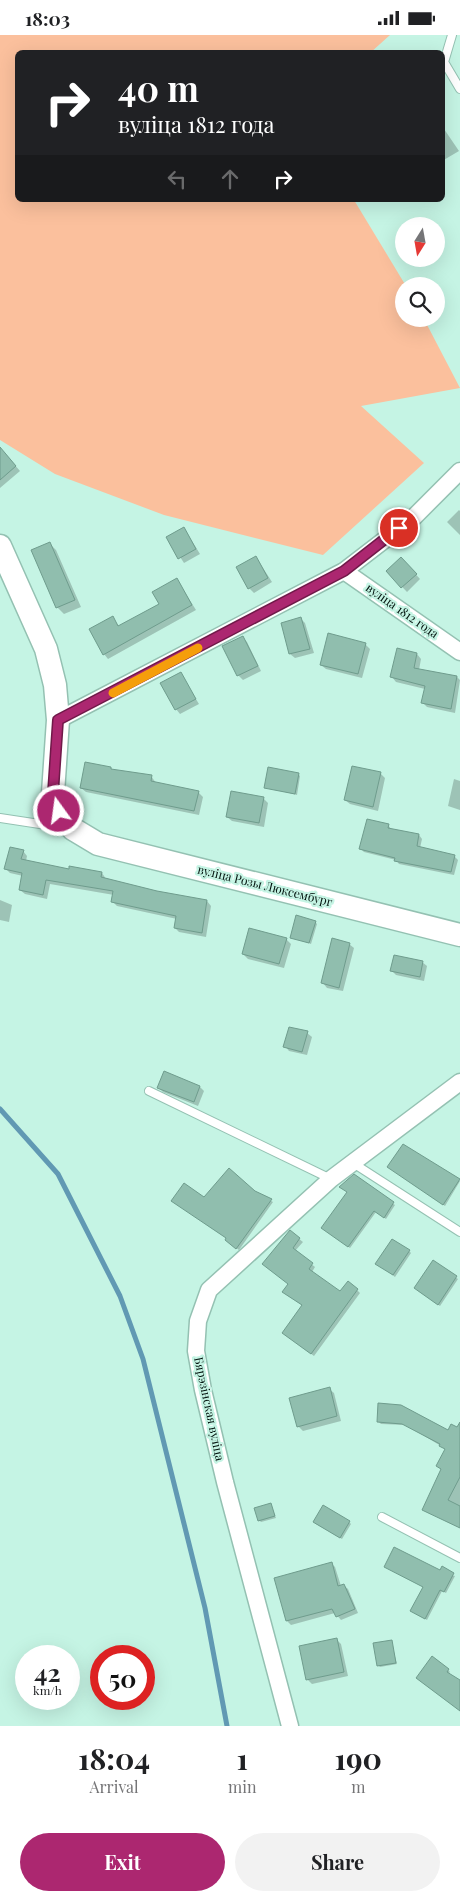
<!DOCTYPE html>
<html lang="en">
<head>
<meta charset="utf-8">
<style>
	:root { --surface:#fff; --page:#f2f2f2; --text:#202124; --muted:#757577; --accent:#ac2770 }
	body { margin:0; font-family:"Playfair Display",serif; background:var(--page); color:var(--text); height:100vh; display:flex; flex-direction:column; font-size:19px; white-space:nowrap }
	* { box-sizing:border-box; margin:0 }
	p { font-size:16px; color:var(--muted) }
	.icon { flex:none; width:28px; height:28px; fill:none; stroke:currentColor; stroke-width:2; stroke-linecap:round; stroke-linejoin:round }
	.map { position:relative; height:1691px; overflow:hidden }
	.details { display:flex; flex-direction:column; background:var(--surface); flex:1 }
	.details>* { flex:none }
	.banner { position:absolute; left:15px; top:15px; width:430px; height:152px; border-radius:8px; box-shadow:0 5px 20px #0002; background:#202124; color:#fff; overflow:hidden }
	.needle { width:32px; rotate:191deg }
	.controls { position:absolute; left:395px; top:182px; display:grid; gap:10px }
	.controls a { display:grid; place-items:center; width:50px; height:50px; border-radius:50%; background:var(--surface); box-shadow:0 5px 20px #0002; font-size:25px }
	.speed { position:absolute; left:15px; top:1610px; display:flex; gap:10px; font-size:25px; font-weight:700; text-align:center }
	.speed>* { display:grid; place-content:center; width:65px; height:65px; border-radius:50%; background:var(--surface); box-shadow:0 5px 20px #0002; line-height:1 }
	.speed small { font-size:12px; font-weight:400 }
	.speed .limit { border:8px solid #d22; background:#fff; color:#111 }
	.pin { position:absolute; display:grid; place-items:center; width:42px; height:42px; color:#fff; margin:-21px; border:2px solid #fff; border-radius:50%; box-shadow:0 1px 5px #0007 }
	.me { position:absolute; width:55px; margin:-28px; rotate:346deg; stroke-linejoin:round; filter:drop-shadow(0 0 4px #0008) }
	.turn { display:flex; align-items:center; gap:18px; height:105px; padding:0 20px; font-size:22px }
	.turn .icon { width:65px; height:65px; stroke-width:2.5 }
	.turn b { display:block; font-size:35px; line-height:42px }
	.lanes { display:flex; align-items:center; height:48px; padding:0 20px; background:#0003; justify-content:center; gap:25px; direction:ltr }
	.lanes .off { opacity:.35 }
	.eta { display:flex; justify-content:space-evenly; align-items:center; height:85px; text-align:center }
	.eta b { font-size:30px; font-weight:700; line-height:35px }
	.primary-button { display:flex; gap:10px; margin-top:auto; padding:10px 20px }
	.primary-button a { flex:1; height:58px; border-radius:30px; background:var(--accent); color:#fff; font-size:20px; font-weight:700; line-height:58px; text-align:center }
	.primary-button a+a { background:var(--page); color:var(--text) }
	.status { display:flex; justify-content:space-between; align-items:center; height:35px; padding:0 25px; background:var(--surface); direction:ltr }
	.status svg { height:14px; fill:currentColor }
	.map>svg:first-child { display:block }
</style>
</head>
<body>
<div class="status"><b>18:03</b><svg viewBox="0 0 49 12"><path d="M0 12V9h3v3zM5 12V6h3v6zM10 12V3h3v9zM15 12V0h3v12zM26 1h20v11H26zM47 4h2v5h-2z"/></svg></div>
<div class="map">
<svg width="460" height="1691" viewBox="0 0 460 1691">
	<rect width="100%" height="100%" fill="#c5f4e4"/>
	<!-- green -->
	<path fill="#fbc09d" d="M0,0H390L370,18H18V165H354L406,251H404V284H424L460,353L361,371L424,428L323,520L164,480L55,439L0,405Z"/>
	<!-- shadow -->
	<path fill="#0003" d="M442,91L459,116L442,126Z
		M0,413L20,436L0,453Z
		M459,475L460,476V500L447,487Z
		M184,493L200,519L184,528L167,502Z
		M49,508L56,515L81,572L64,579L57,572Z
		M256,522L272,547L254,558L249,553Z
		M401,523L420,544L407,557L387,536Z
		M177,545L196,575L108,624L104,619L113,583L119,591L161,569Z
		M301,584L305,588L314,618L295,623L290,619L282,589Z
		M242,602L247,607L261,636L243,645L238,640Z
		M365,609L370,614L362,643L326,634L321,630Z
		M417,619L421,624L419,635L457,642L460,645L455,678L427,672L423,668L425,654L396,647L392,642Z
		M180,638L199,669L180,679L176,674Z
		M111,733L113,736L151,741L156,748L198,757L203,762L199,780L86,757L81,753Z
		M380,738L385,743L378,776L350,769L345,765Z
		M298,739L300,741L297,760L266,752Z
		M454,744L460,746V775L448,771Z
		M263,763L268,768L264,792L232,786L227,782Z
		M388,790L391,794L419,800L422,804L420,813L454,821L458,825L454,840L399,829L396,825L364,817L361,814Z
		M23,816L27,821L26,826L70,835L102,838L106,844L157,857L207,866L211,871L206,902L179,897L175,893L177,884L117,871L112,866L114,860L50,849L47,864L25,859L20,855L23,841L10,838L5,833Z
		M0,865L12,870L9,887L0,885Z
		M315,887L317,889L311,909L291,902Z
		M286,904L291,909L284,933L248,924L243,919Z
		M349,909L354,913L343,956L327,953L323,948Z
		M422,927L427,931L424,946L396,940L392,936Z
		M307,998L312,1002L307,1020L289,1016L285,1011Z
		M200,1052L204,1056L198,1071L163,1057L159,1053Z
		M403,1110L460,1146L445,1171L391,1134Z
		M354,1141L395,1170L386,1184L376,1177L350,1213L325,1194L348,1157Z
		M255,1157L273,1167L239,1215L228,1207L204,1164Z
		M290,1197L303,1207L295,1216L315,1232L312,1237L340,1257L357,1255L360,1258L314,1321L283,1298L303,1271L287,1260Z
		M409,1216L411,1218L395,1242L379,1230Z
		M434,1227L458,1244L440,1271L417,1255Z
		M329,1354L334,1358L341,1386L303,1396L298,1391Z
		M379,1370L448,1397L460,1396V1493L423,1474L442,1435L437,1431L446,1414L406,1390L381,1389L378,1386Z
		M270,1469L276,1483L261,1487L259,1485Z
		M349,1487L351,1489L342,1504L316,1489Z
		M331,1528L335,1532L341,1551L343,1550L348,1554L358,1578L341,1585L335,1578L291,1590L287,1586Z
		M386,1532L440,1537L455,1541L446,1558L442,1556L427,1585L411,1576L424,1552Z
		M336,1604L341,1609L348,1641L312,1649L307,1644Z
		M391,1606L397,1629L380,1632L378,1630Z
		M448,1635L450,1637L448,1639L460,1646V1675L419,1645Z"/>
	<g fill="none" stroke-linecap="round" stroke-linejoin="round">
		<!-- stream -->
		<path stroke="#6199b3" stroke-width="5" d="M0,1074L58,1139L120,1261L143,1324L205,1573L227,1691"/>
	</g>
	<!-- building -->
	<path fill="#90beae" stroke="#6f9c8d" d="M0,412L16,431L0,445Z
		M184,492L196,514L178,524L166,502Z
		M50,507L75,565L56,573L31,515Z
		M256,521L268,543L248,554L236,532Z
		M401,522L417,539L401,553L386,536Z
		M177,543L192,570L103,620L89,594L113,581L118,591L159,569L152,557Z
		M301,582L310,614L289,619L281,588Z
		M328,598L366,608L358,639L320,630Z
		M243,601L258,631L237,641L222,611Z
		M397,613L417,618L414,633L457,641L451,674L421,668L425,651L390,642Z
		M181,637L196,664L175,675L160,648Z
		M85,727L111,732V734L152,740L151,746L199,756L194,776L80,753Z
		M352,731L381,737L373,772L344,765Z
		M268,732L299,738L295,759L264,753Z
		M231,756L264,762L259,788L226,782Z
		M367,784L389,789L388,793L419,799L417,811L455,820L451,837L394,826L395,823L359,814Z
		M10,812L24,815L21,824L69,834V831L102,837L101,842L157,856L207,865L202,898L174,893L176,881L111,867L113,856L46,845L43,860L19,855L22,838L4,834Z
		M296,880L316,886L309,908L290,903Z
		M249,893L287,903L279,929L242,919Z
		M332,903L350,908L339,953L321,948Z
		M394,920L423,926L420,942L390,936Z
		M289,992L308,996L302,1017L283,1012Z
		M164,1036L200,1051L194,1067L157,1053Z
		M403,1109L460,1144L443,1170L387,1132Z
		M229,1133L255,1156L272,1164L236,1214L225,1205L226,1203L171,1166L184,1148L204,1162Z
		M354,1139L394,1167L384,1183L374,1176L348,1212L321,1193L347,1157L339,1152Z
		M290,1195L300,1203L293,1213L313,1228L309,1234L340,1256L348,1246L358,1254L311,1319L282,1298L302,1270L282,1257L288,1249L262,1229Z
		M392,1204L410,1215L393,1240L375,1229Z
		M433,1225L457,1241L438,1270L414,1253Z
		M330,1352L337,1381L297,1392L289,1363Z
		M378,1368L401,1370L448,1395L451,1389L457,1392L460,1387V1442L448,1465L460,1471V1493L422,1475L441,1434L436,1431L445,1414L439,1411L440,1409L402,1389L377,1387Z
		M271,1468L275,1481L258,1486L254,1473Z
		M323,1470L350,1486L340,1503L313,1487Z
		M394,1512L440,1535L442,1531L454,1538L444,1557L440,1555L425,1584L410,1576L423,1552L384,1532Z
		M332,1527L338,1551L344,1549L355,1574L336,1582L332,1574L286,1586L274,1543Z
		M337,1603L344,1637L306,1645L299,1611Z
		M392,1605L396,1628L377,1631L373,1608Z
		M432,1621L449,1634L447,1637L460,1645V1676L416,1643Z"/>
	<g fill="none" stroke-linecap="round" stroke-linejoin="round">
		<!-- lane casing -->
		<g stroke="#94c1b2" stroke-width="10">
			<path id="lane" d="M452,0L444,27L460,54
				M0,783L66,793
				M149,1056L331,1144
				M353,1128L460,1197
				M382,1482L460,1523"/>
		</g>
		<!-- street casing -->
		<g stroke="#94c1b2" stroke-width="19">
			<path id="street" d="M344,536L460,617
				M58,685L344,536L413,483L460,436
				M290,1691L225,1447L203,1355L196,1316L198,1286L209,1255L331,1144L460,1047"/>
		</g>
		<!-- secondary casing -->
		<g stroke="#94c1b2" stroke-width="25">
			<path id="secondary" d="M0,511L46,614L55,650L58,685L53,758L59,776L73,794L98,809L460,900"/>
		</g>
		<!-- lane -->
		<use href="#lane" stroke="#fff" stroke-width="8"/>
		<!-- street -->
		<use href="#street" stroke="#fff" stroke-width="16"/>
		<!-- secondary -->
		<use href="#secondary" stroke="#fff" stroke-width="22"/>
	</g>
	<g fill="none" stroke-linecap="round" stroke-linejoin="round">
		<!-- route casing -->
		<g stroke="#701949" stroke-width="12">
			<path id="route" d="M59,776L53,758L58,685L344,536L399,493"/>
		</g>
		<!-- route -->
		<use href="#route" stroke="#ac2770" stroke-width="9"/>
		<!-- slow -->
		<path stroke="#f59e0b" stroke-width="9" d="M113,658L198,613"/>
	</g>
	<g text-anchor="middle" stroke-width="4.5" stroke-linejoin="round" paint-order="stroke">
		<!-- street labels -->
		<g font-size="12" fill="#02120d" stroke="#c5f4e4">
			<text transform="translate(402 576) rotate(35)" y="4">вуліца 1812 года</text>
			<text transform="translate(265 851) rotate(14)" y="4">вуліца Розы Люксембург</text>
			<text transform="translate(209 1374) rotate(78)" y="4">Бярэзінская вуліца</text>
		</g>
	</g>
</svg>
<div class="controls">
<a><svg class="needle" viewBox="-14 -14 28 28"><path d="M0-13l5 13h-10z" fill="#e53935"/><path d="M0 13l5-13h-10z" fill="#757577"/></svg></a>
<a><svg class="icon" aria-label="search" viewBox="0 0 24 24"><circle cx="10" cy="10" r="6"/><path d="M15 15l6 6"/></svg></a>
</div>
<div class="speed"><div>42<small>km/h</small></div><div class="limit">50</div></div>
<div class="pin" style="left:399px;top:493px;background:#d93025"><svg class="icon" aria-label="arrive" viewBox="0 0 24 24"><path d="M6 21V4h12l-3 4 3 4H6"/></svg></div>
<svg class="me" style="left:59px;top:776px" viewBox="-20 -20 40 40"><circle r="17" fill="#ac2770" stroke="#fff" stroke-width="3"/><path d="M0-11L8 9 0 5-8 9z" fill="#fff"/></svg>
<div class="banner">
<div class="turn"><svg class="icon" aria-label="right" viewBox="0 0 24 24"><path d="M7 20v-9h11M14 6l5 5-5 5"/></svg><div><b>40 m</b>вуліца 1812 года</div></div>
<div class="lanes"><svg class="icon off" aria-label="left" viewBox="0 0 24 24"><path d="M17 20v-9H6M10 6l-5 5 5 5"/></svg><svg class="icon off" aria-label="ahead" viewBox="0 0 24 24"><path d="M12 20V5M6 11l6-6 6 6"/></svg><svg class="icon" aria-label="right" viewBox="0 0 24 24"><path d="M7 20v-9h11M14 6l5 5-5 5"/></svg></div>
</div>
</div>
<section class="details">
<div class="eta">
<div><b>18:04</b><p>Arrival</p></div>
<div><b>1</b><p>min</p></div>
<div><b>190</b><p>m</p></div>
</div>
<div class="primary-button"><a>Exit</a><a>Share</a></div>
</section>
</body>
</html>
